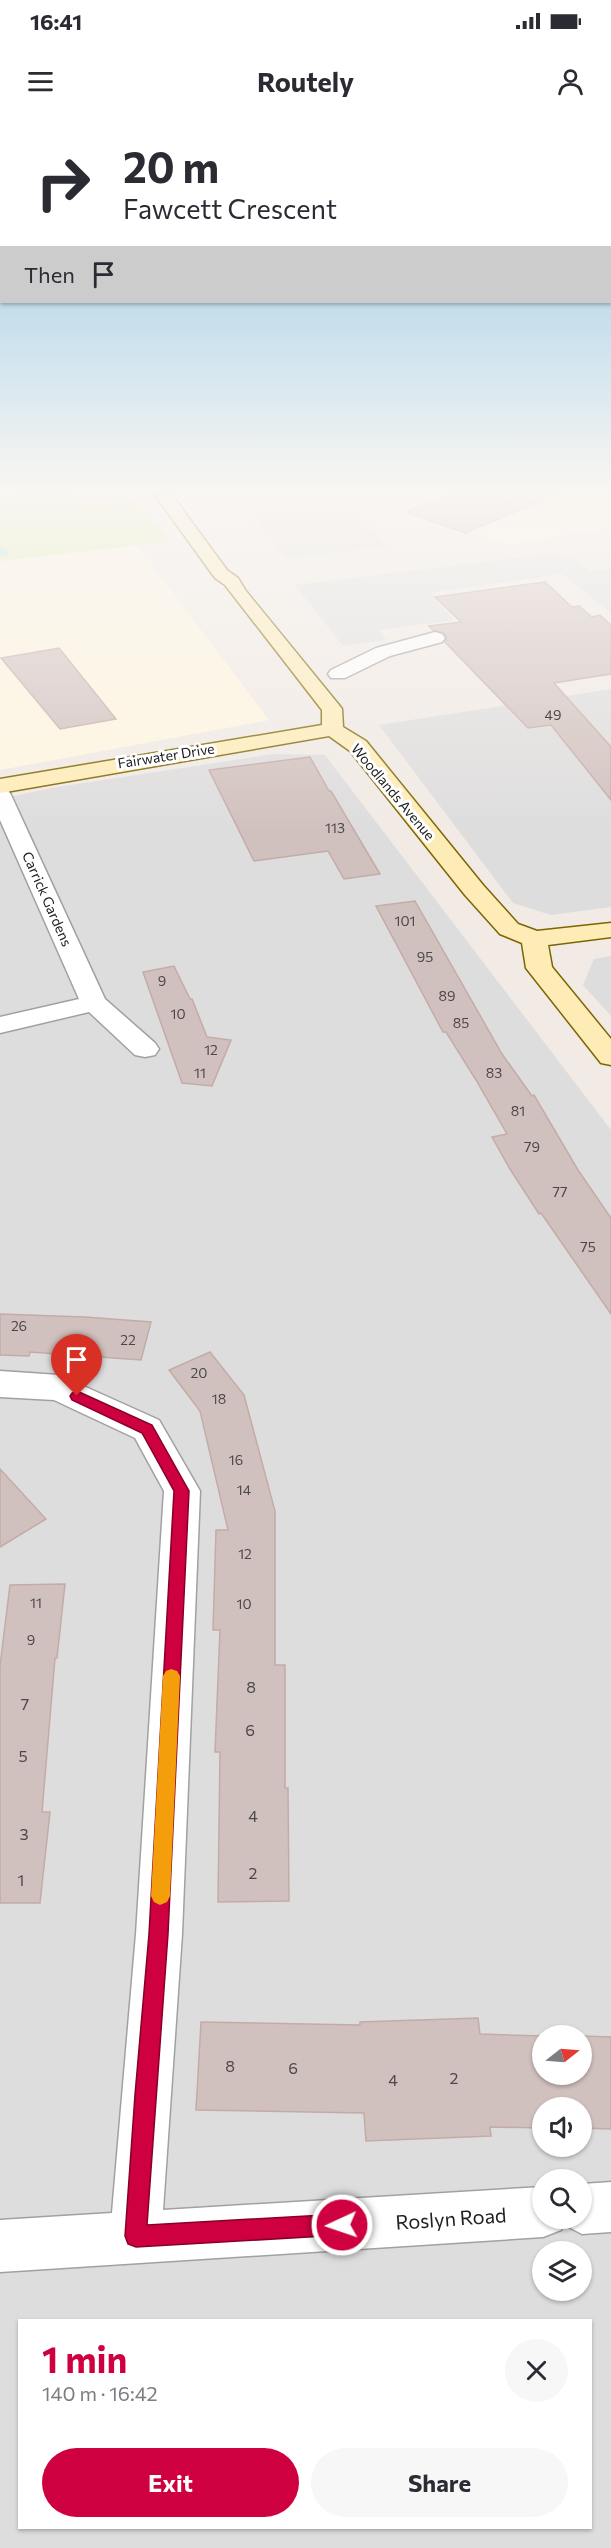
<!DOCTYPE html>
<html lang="en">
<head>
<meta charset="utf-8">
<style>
	:root { --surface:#fff; --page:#f7f7f7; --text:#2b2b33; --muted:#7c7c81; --accent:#cf003f }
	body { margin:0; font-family:Commissioner,sans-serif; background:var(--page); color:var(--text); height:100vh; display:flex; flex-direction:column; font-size:22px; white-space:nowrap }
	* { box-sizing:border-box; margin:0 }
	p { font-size:20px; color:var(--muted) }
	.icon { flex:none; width:33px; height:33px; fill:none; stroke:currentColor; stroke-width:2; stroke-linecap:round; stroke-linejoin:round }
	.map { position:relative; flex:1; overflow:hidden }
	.sheet { position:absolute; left:18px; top:2199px; width:574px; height:210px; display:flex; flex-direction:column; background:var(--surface); border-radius:0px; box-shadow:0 2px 4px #0004 }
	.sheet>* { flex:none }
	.top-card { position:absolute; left:0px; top:0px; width:612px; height:183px; box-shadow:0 2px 4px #0004; background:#fff; color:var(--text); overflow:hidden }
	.needle { width:39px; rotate:73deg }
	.tools { position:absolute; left:532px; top:1905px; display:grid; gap:12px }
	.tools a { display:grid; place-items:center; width:60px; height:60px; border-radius:50%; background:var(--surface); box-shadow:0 2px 4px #0004; font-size:30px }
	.pin { position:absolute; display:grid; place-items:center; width:51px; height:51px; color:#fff; margin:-62px -26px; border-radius:50% 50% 50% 0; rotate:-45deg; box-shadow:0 0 6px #0007 }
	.pin .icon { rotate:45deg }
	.me { position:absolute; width:66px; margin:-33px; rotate:267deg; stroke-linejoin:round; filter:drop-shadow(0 0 4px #0008) }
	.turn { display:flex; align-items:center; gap:21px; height:126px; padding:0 24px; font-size:27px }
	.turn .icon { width:78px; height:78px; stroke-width:2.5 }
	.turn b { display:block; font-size:42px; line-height:51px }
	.then { display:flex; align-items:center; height:57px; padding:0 24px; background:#0003; gap:12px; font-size:22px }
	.round { display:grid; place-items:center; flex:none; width:63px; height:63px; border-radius:32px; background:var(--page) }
	.headline { display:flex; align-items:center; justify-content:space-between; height:102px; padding:0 24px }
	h1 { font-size:36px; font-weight:700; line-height:45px; color:var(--accent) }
	.action { display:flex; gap:12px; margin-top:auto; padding:12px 24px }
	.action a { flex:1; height:69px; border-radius:36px; background:var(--accent); color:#fff; font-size:24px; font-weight:700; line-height:69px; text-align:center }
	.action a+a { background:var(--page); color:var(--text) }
	.status { display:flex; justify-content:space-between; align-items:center; height:42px; padding:0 30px; background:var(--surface); direction:ltr }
	.status svg { height:16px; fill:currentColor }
	header { display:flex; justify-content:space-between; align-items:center; height:78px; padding:0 24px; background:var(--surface); font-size:27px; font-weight:700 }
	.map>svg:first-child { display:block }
</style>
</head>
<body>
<div class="status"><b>16:41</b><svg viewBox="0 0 49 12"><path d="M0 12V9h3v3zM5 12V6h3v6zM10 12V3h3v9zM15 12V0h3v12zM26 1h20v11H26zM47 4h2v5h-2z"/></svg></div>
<header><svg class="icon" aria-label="menu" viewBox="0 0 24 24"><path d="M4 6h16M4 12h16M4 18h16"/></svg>Routely<svg class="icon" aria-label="person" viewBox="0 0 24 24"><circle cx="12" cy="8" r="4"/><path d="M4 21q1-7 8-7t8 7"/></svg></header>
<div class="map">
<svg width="611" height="2428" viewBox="0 0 611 2428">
	<rect width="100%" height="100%" fill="#f1eae5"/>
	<!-- residential -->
	<path fill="#dedddd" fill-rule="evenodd" d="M611,569V787L551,795L513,783L379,605Z
		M274,634L325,635L611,1010V2428H0V679L51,668ZM543,1916H582V1954H543ZM543,1988H582V2026H543ZM543,2060H582V2098H543ZM543,2132H582V2170H543ZM20,2200H591V2408H20Z
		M611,836V896L583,865L594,839Z"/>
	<!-- education -->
	<path fill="#fff6e0" d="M358,371H611V408L507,425L379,379L362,376Z
		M137,426L269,600L0,650V441Z"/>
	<!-- grass -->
	<path fill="#e0eea8" d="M44,371H69L77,382L123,378L141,383L172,421L0,441V377Z"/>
	<!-- parking -->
	<path fill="#e0e0e0" d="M69,371H119L123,378L77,382Z
		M234,371H340L388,427L286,438Z
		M549,434L575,439L589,451L611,448V494L563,454L430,473L454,500L379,510L386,520L343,526L295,465Z"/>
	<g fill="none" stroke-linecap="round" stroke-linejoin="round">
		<!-- stream -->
		<path stroke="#a3e1dd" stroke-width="7" d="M0,431L5,433"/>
	</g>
	<!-- building -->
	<path fill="#d1c1be" stroke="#c4aba7" stroke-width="1.5" d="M463,371H563V372L465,413L406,392Z
		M545,462L572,487L579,486L592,497L600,495L611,505V554L554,563L611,627V680L551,605L528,608L445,522L447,518L444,513L433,510L429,506L461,502L435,477Z
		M59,528L116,599L60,609L1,538Z
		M310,637L329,671H331L380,754L344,759L328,731L254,741L209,650Z
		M415,781L502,934L532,976L534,975L578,1050L611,1098V1194L541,1093L539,1094L510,1049L492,1017L507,1014L476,960L446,912H443L376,786Z
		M174,846L190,879H192L207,917L231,920L212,966L182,963L143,852Z
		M0,1194L85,1197L151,1202L141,1240L30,1232L29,1236L0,1235Z
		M210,1232L244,1275L275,1391V1545H285V1668H288L289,1781L218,1782L220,1632H215L220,1510H213L216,1410H228L200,1291L169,1250Z
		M0,1349L46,1399L0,1427Z
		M65,1464L57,1538H55L42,1692H50L40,1783H0V1546L10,1465Z
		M478,1898L480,1914L543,1916V1954H582V1916L611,1917V2009L582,2008V1988H543V2008L490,2007L491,2016L366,2021L364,1993L196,1990L201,1902L360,1905V1902Z"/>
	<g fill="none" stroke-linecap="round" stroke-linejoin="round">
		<!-- street casing -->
		<g stroke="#a1a1a1" stroke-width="3">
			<path id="street" d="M435,512L442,514L445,518L442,522L390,536L345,558H331L328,554L331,550L376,528Z
				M0,668L8,670L11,675L105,879L155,923L159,929L155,935L145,937L135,935L89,892L0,913V897L79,879L0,700Z
				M0,1251L59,1255L159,1300L200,1371L182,1814L163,2090L543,2067V2098H582V2064L611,2062V2112L582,2114L563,2104L561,2110L543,2117L0,2152V2100L112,2093L136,1814L164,1371L135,1318L54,1280L0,1277Z"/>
		</g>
		<!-- secondary casing -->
		<g stroke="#7d6500" stroke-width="3">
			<path id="secondary" d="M152,371H169L227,450L238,458L246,471L339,585L342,589L343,607L366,621L483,765L518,804L537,811L611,803V817L548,825L552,847L611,919V945L601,943L530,853L526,848L522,823L500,814L465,775L350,631L329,616L0,673V659L322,605V590L225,465L215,458Z"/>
		</g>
		<!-- street -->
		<use href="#street" fill="#fff" fill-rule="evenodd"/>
		<!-- secondary -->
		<use href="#secondary" fill="#feecb7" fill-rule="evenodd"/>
	</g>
	<!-- sky -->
	<linearGradient id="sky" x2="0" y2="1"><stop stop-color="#8cc6e4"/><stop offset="0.52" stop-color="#f9f6f3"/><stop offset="1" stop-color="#f9f6f3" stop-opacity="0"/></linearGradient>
	<rect width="611" height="711" fill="url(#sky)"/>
	<!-- route -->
	<path fill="#cf003f" stroke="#870029" stroke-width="1.5" d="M77,1271L152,1305L189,1371L168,1814L147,2105L342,2094L349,2098L353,2105L349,2112L342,2115L136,2127L128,2124L125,2116L135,1975L149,1814L174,1371L142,1313L72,1280L70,1276L72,1273Z"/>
	<!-- slow -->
	<path fill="#f59e0b" d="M171,1549L177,1551L180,1556L170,1776L167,1782L160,1785L154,1782L151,1776L163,1556L166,1551Z"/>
	<g text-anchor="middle" stroke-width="6" stroke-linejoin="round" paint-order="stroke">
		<!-- number labels -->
		<g font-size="14" fill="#4c4848">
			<text x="553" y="600">49</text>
			<text x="335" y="713">113</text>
			<text x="405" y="806">101</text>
			<text x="425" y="842">95</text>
			<text x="162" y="866">9</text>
			<text x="447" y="881">89</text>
			<text x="178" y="899">10</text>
			<text x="461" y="908">85</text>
			<text x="211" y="935">12</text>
			<text x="200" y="958">11</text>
			<text x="494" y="958">83</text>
			<text x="518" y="996">81</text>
			<text x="532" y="1032">79</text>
			<text x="560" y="1077">77</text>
			<text x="588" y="1132">75</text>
			<text x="19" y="1211">26</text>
			<text x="128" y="1225">22</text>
			<text x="199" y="1258">20</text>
			<text x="219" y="1284">18</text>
			<text x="236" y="1345">16</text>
			<text x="244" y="1375">14</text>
			<text x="245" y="1439">12</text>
			<text x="36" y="1488">11</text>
			<text x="244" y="1489">10</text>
			<text x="31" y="1525">9</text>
		</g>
		<!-- far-street labels -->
		<g font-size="14" fill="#202020" stroke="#fff">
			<text transform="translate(166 636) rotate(-9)" y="5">Fairwater Drive</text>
			<text transform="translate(393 672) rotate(50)" y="5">Woodlands Avenue</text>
			<text transform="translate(47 779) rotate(66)" y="5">Carrick Gardens</text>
		</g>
		<!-- near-number labels -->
		<g font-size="16" fill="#4c4848">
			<text x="251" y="1573">8</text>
			<text x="25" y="1590">7</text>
			<text x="250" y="1616">6</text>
			<text x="23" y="1642">5</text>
			<text x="253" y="1702">4</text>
			<text x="24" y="1720">3</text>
			<text x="253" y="1759">2</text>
			<text x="21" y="1766">1</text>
			<text x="230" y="1952">8</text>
			<text x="293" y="1954">6</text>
			<text x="454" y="1964">2</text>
			<text x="393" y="1966">4</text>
		</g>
		<!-- near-street labels -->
		<g font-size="20" fill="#202020" stroke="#fff">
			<text transform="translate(451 2099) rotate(-4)" y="7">Roslyn Road</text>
		</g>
	</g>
</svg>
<div class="tools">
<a><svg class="needle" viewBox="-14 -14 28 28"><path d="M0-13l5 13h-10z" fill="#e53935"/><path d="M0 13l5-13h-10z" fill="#7c7c81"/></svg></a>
<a><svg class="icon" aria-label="sound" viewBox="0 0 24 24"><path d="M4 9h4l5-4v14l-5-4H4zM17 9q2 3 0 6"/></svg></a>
<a><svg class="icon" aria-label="search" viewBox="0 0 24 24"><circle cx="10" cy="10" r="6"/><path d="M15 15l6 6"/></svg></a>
<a><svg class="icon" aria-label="layers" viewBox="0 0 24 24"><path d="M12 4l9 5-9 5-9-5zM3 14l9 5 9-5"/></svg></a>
</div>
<div class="pin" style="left:77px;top:1276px;background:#d93025"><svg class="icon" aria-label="arrive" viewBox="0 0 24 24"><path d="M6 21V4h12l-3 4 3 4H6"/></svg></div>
<svg class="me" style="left:342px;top:2105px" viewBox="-20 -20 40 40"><circle r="17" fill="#cf003f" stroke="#fff" stroke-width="3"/><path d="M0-11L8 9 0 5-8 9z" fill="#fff"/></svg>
<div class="top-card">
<div class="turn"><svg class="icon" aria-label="right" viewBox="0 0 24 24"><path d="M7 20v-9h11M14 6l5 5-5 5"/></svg><div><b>20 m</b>Fawcett Crescent</div></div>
<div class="then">Then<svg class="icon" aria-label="arrive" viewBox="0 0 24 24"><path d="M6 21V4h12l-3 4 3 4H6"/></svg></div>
</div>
<section class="sheet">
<div class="headline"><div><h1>1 min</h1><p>140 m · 16:42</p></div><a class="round"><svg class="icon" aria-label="close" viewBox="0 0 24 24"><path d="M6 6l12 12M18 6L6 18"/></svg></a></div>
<div class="action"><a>Exit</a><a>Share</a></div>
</section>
</div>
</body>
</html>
